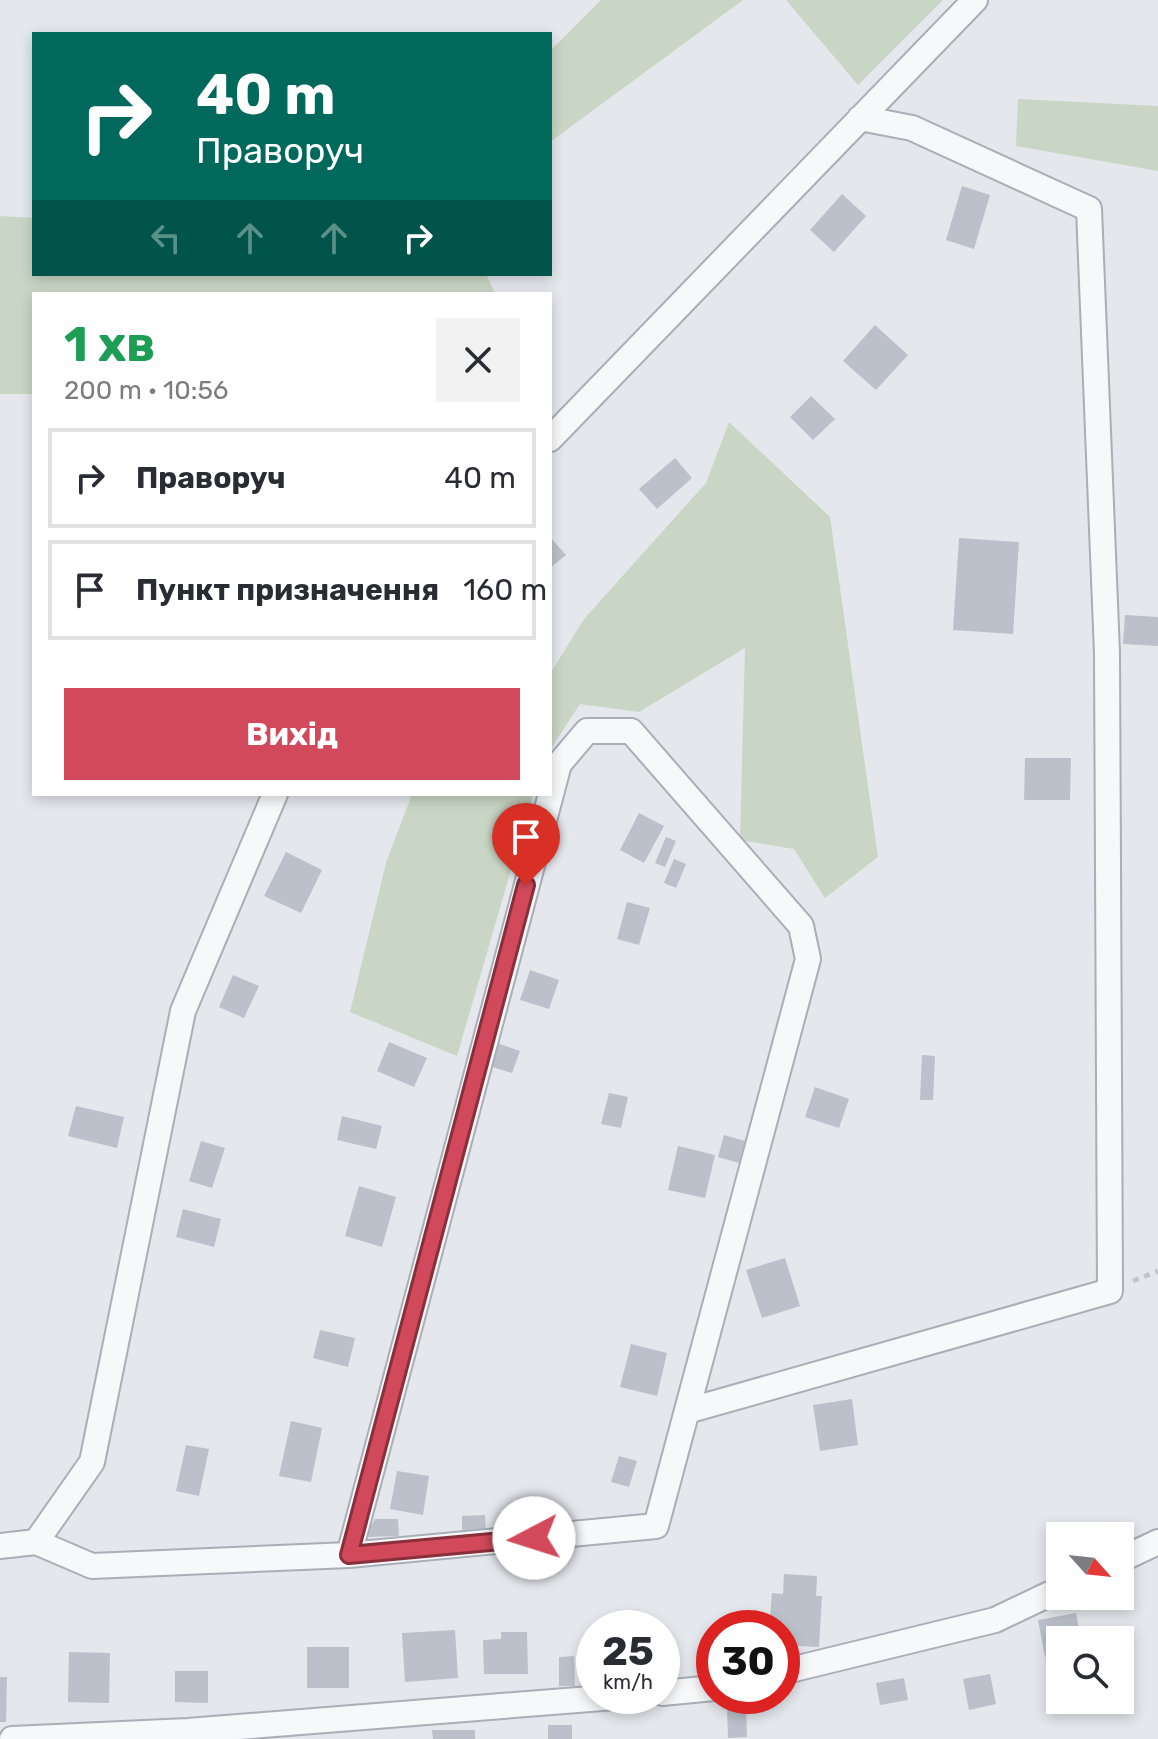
<!DOCTYPE html>
<html lang="uk">
<head>
<meta charset="utf-8">
<style>
	:root { --surface:#fff; --page:#f2f2f3; --text:#2b2b33; --muted:#7c7c81; --line:#e1e1e2; --accent:#d1495b }
	body { margin:0; font-family:Rubik,sans-serif; background:var(--page); color:var(--text); height:100vh; display:flex; flex-direction:column; font-size:30px; white-space:nowrap }
	* { box-sizing:border-box; margin:0 }
	p { font-size:26px; color:var(--muted) }
	.icon { flex:none; width:44px; height:44px; fill:none; stroke:currentColor; stroke-width:2; stroke-linecap:round; stroke-linejoin:round }
	.map { position:relative; flex:1; overflow:hidden }
	.panel { position:absolute; left:32px; top:292px; width:520px; height:504px; display:flex; flex-direction:column; background:var(--surface); border-radius:0px; box-shadow:0 4px 12px #0003 }
	.panel>* { flex:none }
	.hud { position:absolute; left:32px; top:32px; width:520px; height:244px; border-radius:0px; box-shadow:0 4px 12px #0003; background:#00695c; color:#fff; overflow:hidden }
	.needle { width:52px; rotate:117deg }
	.controls { position:absolute; left:1046px; top:1522px; display:grid; gap:16px }
	.controls a { display:grid; place-items:center; width:88px; height:88px; border-radius:0px; background:var(--surface); box-shadow:0 4px 12px #0003; font-size:40px }
	.speed { position:absolute; left:576px; top:1610px; display:flex; gap:16px; font-size:40px; font-weight:700; text-align:center }
	.speed>* { display:grid; place-content:center; width:104px; height:104px; border-radius:50%; background:var(--surface); box-shadow:0 4px 12px #0003; line-height:1 }
	.speed small { font-size:20px; font-weight:400 }
	.speed .limit { border:12px solid #d22; background:#fff; color:#111 }
	.pin { position:absolute; display:grid; place-items:center; width:68px; height:68px; color:#fff; margin:-82px -34px; border-radius:50% 50% 50% 0; rotate:-45deg; box-shadow:0 0 8px #0007 }
	.pin .icon { rotate:45deg }
	.me { position:absolute; width:88px; margin:-44px; rotate:265deg; stroke-linejoin:round; filter:drop-shadow(0 0 6px #0008) }
	.turn { display:flex; align-items:center; gap:28px; height:168px; padding:0 32px; font-size:36px }
	.turn .icon { width:104px; height:104px; stroke-width:2.5 }
	.turn b { display:block; font-size:56px; line-height:68px }
	.lanes { display:flex; align-items:center; height:76px; padding:0 32px; background:#0003; justify-content:center; gap:40px; direction:ltr }
	.lanes .off { opacity:.35 }
	.round { display:grid; place-items:center; flex:none; width:84px; height:84px; border-radius:0px; background:var(--page) }
	.overview { display:flex; align-items:center; justify-content:space-between; height:136px; padding:0 32px }
	h1 { font-size:48px; font-weight:700; line-height:60px; color:#1e9e55 }
	.primary-button { display:flex; gap:16px; margin-top:auto; padding:16px 32px }
	.primary-button a { flex:1; height:92px; border-radius:0px; background:var(--accent); color:#fff; font-size:32px; font-weight:700; line-height:92px; text-align:center }
	ul { padding:0; list-style:none }
	li { display:flex; align-items:center; gap:24px; height:100px; margin:0 16px 12px; padding:0 16px; border:4px solid var(--line); border-radius:0px }
	li div { flex:1 }
	li b { display:block; font-size:30px }
	li em { font-style:normal }
	.map>svg:first-child { display:block }
</style>
</head>
<body>
<div class="map">
<svg width="1158" height="1739" viewBox="0 0 1158 1739">
	<rect width="100%" height="100%" fill="#e4e7ec"/>
	<!-- green -->
	<path fill="#c9d6c5" d="M601,0H743L550,142V51Z
		M786,0H943L858,85Z
		M1018,99L1158,106V171L1016,146Z
		M0,216L34,218V274H486L495,294H34V394H0Z
		M729,422L830,517L878,857L825,898L794,849L740,840L745,648L639,712L580,704L550,750V674L584,619L706,483Z
		M412,794H533L457,1056L350,1012L386,863Z"/>
	<!-- building -->
	<path fill="#bbc0ca" d="M962,186L990,195L974,249L946,240Z
		M842,194L866,216L834,252L810,230Z
		M875,325L908,355L876,390L843,361Z
		M811,396L835,419L813,440L790,417Z
		M675,458L692,478L657,509L639,489Z
		M550,537L566,555L550,568Z
		M959,538L1019,542L1013,634L953,630Z
		M1125,615L1158,617V646L1123,644Z
		M1025,758H1071L1070,800H1024Z
		M639,813L664,826L644,863L620,850Z
		M666,837L676,841L665,867L655,863Z
		M286,852L322,870L301,913L264,896Z
		M674,859L686,864L676,888L664,883Z
		M627,902L650,908L639,945L617,939Z
		M530,970L559,980L549,1009L520,1000Z
		M233,975L259,986L244,1018L219,1007Z
		M491,1041L520,1051L512,1073L483,1064Z
		M389,1042L427,1058L414,1087L377,1071Z
		M922,1055L935,1056L933,1100H920Z
		M815,1087L849,1099L839,1128L805,1117Z
		M609,1093L628,1097L621,1128L601,1124Z
		M76,1106L124,1117L117,1148L68,1136Z
		M342,1116L382,1126L376,1149L337,1140Z
		M724,1135L745,1141L739,1163L718,1157Z
		M201,1141L225,1148L212,1188L189,1181Z
		M678,1146L715,1155L705,1198L668,1190Z
		M359,1186L396,1197L382,1247L345,1236Z
		M183,1209L221,1219L214,1247L176,1237Z
		M785,1258L800,1306L762,1318L746,1270Z
		M320,1330L355,1338L348,1367L313,1358Z
		M631,1344L667,1353L657,1396L620,1387Z
		M852,1399L858,1445L820,1451L813,1405Z
		M291,1421L322,1428L311,1482L279,1476Z
		M186,1445L209,1449L199,1496L176,1491Z
		M619,1456L637,1461L629,1487L611,1482Z
		M397,1471L429,1476L423,1515L390,1509Z
		M485,1515L486,1530L462,1532V1516Z
		M375,1519H398L399,1536L365,1537Z
		M784,1574L817,1576L816,1596H822L819,1647L782,1645V1628H769L772,1593L783,1594Z
		M1076,1613L1081,1640H1060V1654L1045,1657L1038,1620Z
		M736,1616L760,1618V1628H735Z
		M455,1630L458,1678L405,1682L402,1633Z
		M501,1632H527L528,1674H484L483,1640L501,1639Z
		M307,1647H349V1688H307Z
		M69,1652L110,1653L109,1703L68,1702Z
		M574,1656L575,1686H559V1657Z
		M175,1671H208V1703L175,1702Z
		M990,1674L996,1704L969,1710L963,1679Z
		M0,1677H7L6,1722H0Z
		M904,1678L908,1700L880,1705L876,1683Z
		M746,1707L747,1737L728,1738L727,1708Z
		M548,1725H572V1739H548Z
		M432,1730H475V1739H433Z"/>
	<g fill="none" stroke-linecap="round" stroke-linejoin="round">
		<!-- minor casing -->
		<g stroke="#a9aeb7" stroke-width="28">
			<path id="minor" d="M550,439L975,0
				M687,1411L1110,1291L1107,653L1089,209L912,128L860,118
				M36,1542L92,1566L349,1555L656,1526L808,959L801,926L631,731H587L559,764L349,1555
				M0,1546L36,1542L92,1462L183,1011L275,794
				M1120,1560L1158,1542
				M782,1672L995,1620L1060,1589
				M662,1693L714,1688
				M12,1739L188,1731L628,1696"/>
		</g>
		<!-- path -->
		<path stroke="#c2c5cb" stroke-width="5" stroke-dasharray="6 6" stroke-linecap="butt" d="M1133,1281L1158,1271"/>
		<!-- minor -->
		<use href="#minor" stroke="#f7f8fa" stroke-width="24"/>
	</g>
	<g fill="none" stroke-linecap="round" stroke-linejoin="round">
		<!-- route casing -->
		<g stroke="#882f3b" stroke-width="20">
			<path id="route" d="M526,885L349,1555L534,1538"/>
		</g>
		<!-- route -->
		<use href="#route" stroke="#d1495b" stroke-width="14"/>
	</g>
</svg>
<div class="controls">
<a><svg class="needle" viewBox="-14 -14 28 28"><path d="M0-13l5 13h-10z" fill="#e53935"/><path d="M0 13l5-13h-10z" fill="#7c7c81"/></svg></a>
<a><svg class="icon" aria-label="search" viewBox="0 0 24 24"><circle cx="10" cy="10" r="6"/><path d="M15 15l6 6"/></svg></a>
</div>
<div class="speed"><div>25<small>km/h</small></div><div class="limit">30</div></div>
<div class="pin" style="left:526px;top:885px;background:#d93025"><svg class="icon" aria-label="arrive" viewBox="0 0 24 24"><path d="M6 21V4h12l-3 4 3 4H6"/></svg></div>
<svg class="me" style="left:534px;top:1538px" viewBox="-20 -20 40 40"><circle r="19" fill="#fff"/><path d="M0-13L10 11 0 6-10 11z" fill="#d1495b"/></svg>
<div class="hud">
<div class="turn"><svg class="icon" aria-label="right" viewBox="0 0 24 24"><path d="M7 20v-9h11M14 6l5 5-5 5"/></svg><div><b>40 m</b>Праворуч</div></div>
<div class="lanes"><svg class="icon off" aria-label="left" viewBox="0 0 24 24"><path d="M17 20v-9H6M10 6l-5 5 5 5"/></svg><svg class="icon off" aria-label="ahead" viewBox="0 0 24 24"><path d="M12 20V5M6 11l6-6 6 6"/></svg><svg class="icon off" aria-label="ahead" viewBox="0 0 24 24"><path d="M12 20V5M6 11l6-6 6 6"/></svg><svg class="icon" aria-label="right" viewBox="0 0 24 24"><path d="M7 20v-9h11M14 6l5 5-5 5"/></svg></div>
</div>
<section class="panel">
<div class="overview"><div><h1>1 хв</h1><p>200 m · 10:56</p></div><a class="round"><svg class="icon" aria-label="close" viewBox="0 0 24 24"><path d="M6 6l12 12M18 6L6 18"/></svg></a></div>
<ul>
<li><svg class="icon" aria-label="right" viewBox="0 0 24 24"><path d="M7 20v-9h11M14 6l5 5-5 5"/></svg><div><b>Праворуч</b></div><em>40 m</em></li>
<li><svg class="icon" aria-label="arrive" viewBox="0 0 24 24"><path d="M6 21V4h12l-3 4 3 4H6"/></svg><div><b>Пункт призначення</b></div><em>160 m</em></li>
</ul>
<div class="primary-button"><a>Вихід</a></div>
</section>
</div>
</body>
</html>
